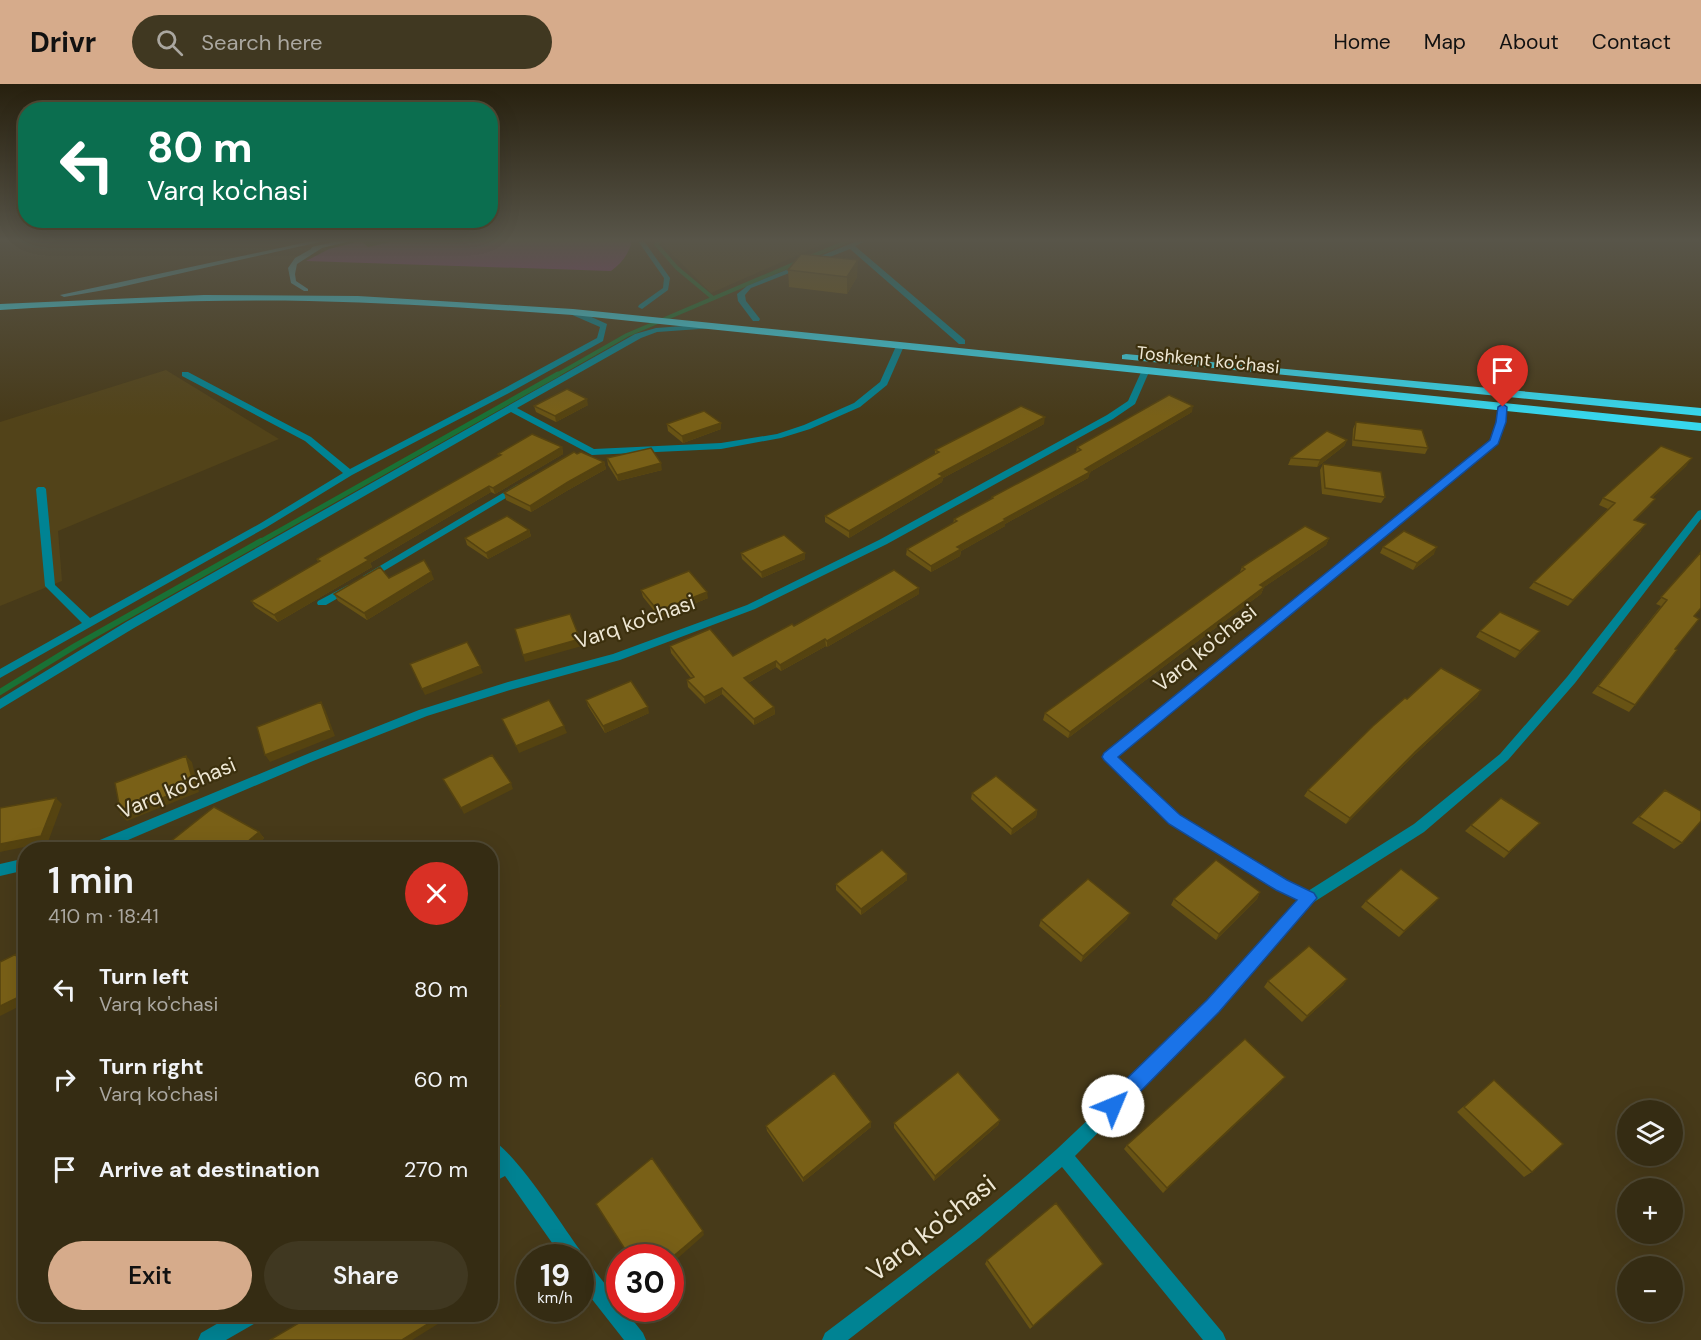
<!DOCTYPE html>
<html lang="en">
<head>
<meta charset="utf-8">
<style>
	:root { --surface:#352c13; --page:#403821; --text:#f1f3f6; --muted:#aaa7a0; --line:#4f4833; --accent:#d6ab8b }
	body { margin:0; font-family:"DM Sans",sans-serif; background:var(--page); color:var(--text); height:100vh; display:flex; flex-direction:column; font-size:22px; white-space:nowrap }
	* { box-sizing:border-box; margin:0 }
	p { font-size:20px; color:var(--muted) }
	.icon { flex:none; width:33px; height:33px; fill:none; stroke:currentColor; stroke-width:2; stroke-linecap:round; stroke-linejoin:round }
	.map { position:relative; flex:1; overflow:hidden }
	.sheet { position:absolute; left:18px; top:758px; width:480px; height:480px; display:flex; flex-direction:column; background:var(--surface); border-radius:24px; box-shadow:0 6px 24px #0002,0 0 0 2px var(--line) }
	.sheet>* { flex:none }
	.top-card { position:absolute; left:18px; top:18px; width:480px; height:126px; border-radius:24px; box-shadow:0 6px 24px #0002,0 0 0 2px var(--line); background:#0b6e4f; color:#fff; overflow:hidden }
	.controls { position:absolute; left:1617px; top:1016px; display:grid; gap:12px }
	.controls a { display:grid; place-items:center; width:66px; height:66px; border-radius:50%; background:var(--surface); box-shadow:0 6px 24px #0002,0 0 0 2px var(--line); font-size:30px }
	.speed { position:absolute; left:516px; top:1160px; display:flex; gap:12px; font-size:30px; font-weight:700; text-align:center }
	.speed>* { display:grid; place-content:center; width:78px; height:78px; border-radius:50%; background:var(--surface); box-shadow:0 6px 24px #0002,0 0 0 2px var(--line); line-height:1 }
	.speed small { font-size:15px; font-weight:400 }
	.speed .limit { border:9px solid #d22; background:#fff; color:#111 }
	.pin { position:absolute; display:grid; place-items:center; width:51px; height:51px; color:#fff; margin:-62px -26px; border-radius:50% 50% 50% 0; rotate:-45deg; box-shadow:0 0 6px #0007 }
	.pin .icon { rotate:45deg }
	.me { position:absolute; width:66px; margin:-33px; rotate:45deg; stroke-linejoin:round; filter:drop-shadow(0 0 4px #0008) }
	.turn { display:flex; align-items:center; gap:21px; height:126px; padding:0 30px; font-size:27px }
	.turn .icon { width:78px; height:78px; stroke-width:2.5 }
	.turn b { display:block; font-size:42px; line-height:51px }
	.round { display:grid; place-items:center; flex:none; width:63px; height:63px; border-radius:32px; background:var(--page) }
	.summary { display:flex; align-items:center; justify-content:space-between; height:102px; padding:0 30px }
	h1 { font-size:36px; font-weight:600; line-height:45px }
	.button { display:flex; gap:12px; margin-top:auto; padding:12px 30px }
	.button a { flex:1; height:69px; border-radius:36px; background:var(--accent); color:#111; font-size:24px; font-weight:600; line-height:69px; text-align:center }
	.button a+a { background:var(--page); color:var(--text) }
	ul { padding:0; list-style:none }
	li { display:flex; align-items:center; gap:18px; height:90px; padding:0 30px }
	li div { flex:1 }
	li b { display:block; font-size:22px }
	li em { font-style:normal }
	header { display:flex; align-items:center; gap:36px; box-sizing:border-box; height:84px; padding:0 30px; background:var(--accent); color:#111 }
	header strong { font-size:28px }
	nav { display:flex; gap:33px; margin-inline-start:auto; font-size:21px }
	.search { width:420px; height:54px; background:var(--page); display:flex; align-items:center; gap:15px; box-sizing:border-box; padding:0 21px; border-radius:33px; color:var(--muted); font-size:22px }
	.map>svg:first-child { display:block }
</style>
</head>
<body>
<header>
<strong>Drivr</strong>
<div class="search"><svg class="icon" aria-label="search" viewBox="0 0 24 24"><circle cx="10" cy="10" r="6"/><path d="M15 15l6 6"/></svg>Search here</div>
<nav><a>Home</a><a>Map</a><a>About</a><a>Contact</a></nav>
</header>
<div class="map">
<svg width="1701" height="1256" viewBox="0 0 1701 1256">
	<rect width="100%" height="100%" fill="#473a19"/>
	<!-- built -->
	<path fill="#524319" d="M666,157H830L711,209L662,160Z
		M166,286L279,355L58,447L62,497L0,522V338Z"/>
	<!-- green -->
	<path fill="#853281" d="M361,157L368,163L395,157H632C628,171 622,179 611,187L306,177L329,165Z"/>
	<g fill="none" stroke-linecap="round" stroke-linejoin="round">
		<!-- stream-far2 -->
		<path stroke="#197135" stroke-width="4" d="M659,157L656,160L677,184L713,214
			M555,292L627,251L848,157"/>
		<!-- stream-far1 -->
		<path stroke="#197135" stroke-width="5" d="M258,459L558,290"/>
		<!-- stream -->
		<path stroke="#197135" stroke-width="6" d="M0,608L75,562L261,457"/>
		<!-- lane -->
		<path fill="#008393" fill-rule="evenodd" d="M638,157H644L670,194L668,206L642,225L638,223L639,221L663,204L664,194Z
			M857,157H866L855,162L965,256V260H959L850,165L751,204L745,211L746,217L760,235L759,237H753L738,217L737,210L747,202Z
			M570,226H576L607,240L603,257L509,309L352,391L267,443L0,594V585L82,539L45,502L36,405L38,403H44L46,405L55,501L90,534L261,439L343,389L305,357L182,292V288H188L311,353L350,385L503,305L597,254L600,243L570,230Z"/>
		<!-- street -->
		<path fill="#008393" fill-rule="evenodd" d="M711,240L715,242L714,244L657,248L641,254L517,324L594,365L721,359L777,350L804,341L854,319L880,298L897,260L904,262L887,301L860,323L810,345L781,354L721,365L592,371L511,328L134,544L0,625V615L126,538L635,250L656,244Z
			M1142,286L1149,288L1135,320L1113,335L887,460L755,525L620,576L510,606L427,632L313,677L107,765H95L93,762L95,758L305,671L419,626L508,598L613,570L747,521L879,456L1107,331L1128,317Z
			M1503,320L1507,323L1505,338L1497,360L1117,673L1179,731L1287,797L1308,807L1414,740L1500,670L1567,593L1698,427L1701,426V435L1575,599L1508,676L1424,748L1314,818L1218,927L1075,1072L1223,1249L1226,1256H1203L1062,1083L979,1154L848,1256H822L825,1249C904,1189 984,1131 1057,1065C1142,986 1221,902 1299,816L1277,805L1169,739L1103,673L1490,357L1497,338L1499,323Z
			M518,400L521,401V405L372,494L368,495L363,492Z
			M348,501L353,504L352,506L326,521H318L317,519L318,517Z
			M26,774V786L0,792V780Z
			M490,1055C513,1064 563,1143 580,1166L581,1175L587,1177L620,1219V1224H623L643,1249L646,1256H624L580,1200V1173H562L505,1092L490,1100V1081L494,1079L490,1076Z
			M234,1230H262L259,1237L226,1256H198L201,1249Z"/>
		<!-- secondary -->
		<path fill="#48a2b0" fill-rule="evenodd" d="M312,157H324L116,204L64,213L60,211Z
			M338,157H350L322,164L297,180L295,190L296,197L308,205V207H304L291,199L288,184L295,174L311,165L312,163Z"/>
		<!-- highway -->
		<path fill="#37d7ed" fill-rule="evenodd" d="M204,211L358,212L573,225L1701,339V347L573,231C485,225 398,219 309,217C206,215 103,220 0,226V220Z
			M1126,270L1701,324V332L1122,275V271Z"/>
	</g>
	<!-- wall -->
	<path fill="#685314" d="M788,186L857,193L847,210L789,203Z
		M588,321L556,338L536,328L534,322Z
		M1192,328L1090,388L1088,394L1005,440V442L961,467L960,472L931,488L906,471L907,465L953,440L954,435L991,415L992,413L1076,369L1077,363Z
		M1356,338L1428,364L1425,370L1352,362L1353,345Z
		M667,340L721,345L683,359L668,347Z
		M1044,340L943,394L942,398L849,454L825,438V432L935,370V366Z
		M1347,356L1344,362L1317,383L1288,381L1291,374Z
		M562,363L563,370L495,410L491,408L370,479L372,483L278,538L255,523L251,517L318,478L317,475L499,372L498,370Z
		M607,374L662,386L618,397L608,381Z
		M604,378L606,385L570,405L531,428L506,416L504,409Z
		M1323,380L1385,413L1381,419L1322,410L1320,386Z
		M1687,381L1652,414L1650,421L1635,436L1641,447L1568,522L1529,504L1534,498L1608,425L1599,421L1603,414Z
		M529,446L531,452L488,475L467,461L465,454Z
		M1329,454L1326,461L1264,503L1261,510L1068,654L1043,636L1045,629L1239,490L1242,483Z
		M1383,463L1434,470L1413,486L1380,469Z
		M741,469L805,475L762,494L742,475Z
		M1701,469L1694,532L1675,565L1635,621L1629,628L1592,609L1661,522L1656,520Z
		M389,494L434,495L367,536L338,517L334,510Z
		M641,506L708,514L660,534L643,513Z
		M919,510L827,563L826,562L781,587L776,583L748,599L774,623L775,630L754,641L722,610L705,620L688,603L687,596L691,594L671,569L670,562L733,572Z
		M1480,547L1535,554L1515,574L1476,553Z
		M1481,606L1477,613L1411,674L1346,740L1304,712L1308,706L1407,615Z
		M586,616L649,629L605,649L588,622Z
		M1665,706L1682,759L1674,765L1632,739Z
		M972,709L1037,726L1036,733L1011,751L971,715Z
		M1540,739L1504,774L1465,747L1471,741Z
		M259,748L264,754L252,765H177L170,758Z
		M907,790V796L861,831L836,806V800Z
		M1260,808L1257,815L1216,856L1171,821L1174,815Z
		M1439,814L1434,820L1399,853L1361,823L1366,817Z
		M1127,835L1081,878L1039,842L1041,836Z
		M1347,895L1343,901L1302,938L1264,903L1268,897Z
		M1494,996L1532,1088L1524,1093L1457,1028Z
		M1281,998L1163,1109L1124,1065L1127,1061Z
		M1000,1036L998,1041L934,1097L894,1044V1039Z
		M766,1042L871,1043L803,1098L767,1047Z
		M987,1176L1103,1180L1100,1183L1030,1245L985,1180Z"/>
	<!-- shaded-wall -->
	<path fill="#554310" d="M858,176L857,193L847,210V193Z
		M587,315L588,321L556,338L555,332Z
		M1193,322L1192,328L1090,388L1088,394L1005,440V442L961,467L960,472L931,488V482L957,463L1085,385Z
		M1045,333L1044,340L943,394L942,398L849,454V447L939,390Z
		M721,339V345L683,359L682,352Z
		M1347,356L1344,362L1317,383L1320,376Z
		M562,363L563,370L495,410L493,404Z
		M1692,374L1687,381L1646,420L1651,413Z
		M604,378L606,385L570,405L531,428L530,422L568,398Z
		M661,379L662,386L618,397L617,391Z
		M489,402L491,408L370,479L372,483L278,538L274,531L365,474Z
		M1655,415L1650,421L1629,442L1634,436Z
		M1646,440L1641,447L1568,522L1573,516Z
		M529,446L531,452L488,475L486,469Z
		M1329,454L1326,461L1264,503L1261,510L1068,654L1070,648L1260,501Z
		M1437,463L1434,470L1413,486L1417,479Z
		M805,469V475L762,494L761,488Z
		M431,488L434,495L367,536L364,529Z
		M919,504V510L827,563V557Z
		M707,508L708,514L660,534L658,527Z
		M1540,547L1535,554L1515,574L1520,567Z
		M580,555L582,562L525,578L523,571Z
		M825,555L826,562L781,587L780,581Z
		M776,577V583L744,601V594Z
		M480,582L483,589L425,611L422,605Z
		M722,604V610L705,620L704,613Z
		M1481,606L1477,613L1411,674L1346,740L1350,734L1416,667Z
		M321,618L325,625L335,652L270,678L265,671Z
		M648,623L649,629L605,649L603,642Z
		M774,623L775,630L754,641V635Z
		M564,642L567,649L519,669L516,662Z
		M186,672L192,678L199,708L127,737L121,731Z
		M511,699L513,705L464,730L461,724Z
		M56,714L62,720L48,758L0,768V760Z
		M1037,726L1036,733L1011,751L1012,745Z
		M1540,739L1534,745L1504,774L1509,768Z
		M259,748L264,754L252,765H239Z
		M907,790V796L861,831V825Z
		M1260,808L1257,815L1216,856L1219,850Z
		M1439,814L1434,820L1399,853L1404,847Z
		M1130,829L1127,835L1081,878L1083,872Z
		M16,870L23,876L26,885V919L0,932V922Z
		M1347,895L1343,901L1302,938L1307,932Z
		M497,916L501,922L490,932V923Z
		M1285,993L1281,998L1163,1109L1167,1104Z
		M1000,1036L998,1041L934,1097L935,1092Z
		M871,1038V1043L803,1098V1094Z
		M703,1147L704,1151L670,1181V1175Z
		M1103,1180L1100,1183L1030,1245L1033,1242Z
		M444,1230H454L412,1256H402Z"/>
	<!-- building -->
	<path fill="#796017" stroke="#554310" stroke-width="1.5" d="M801,170L858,176L847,193L788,186Z
		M567,305L587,315L555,332L534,322Z
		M1169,311L1193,322L1085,385L1090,388L1004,435L1006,436L957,463L961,465L931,482L907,465L957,437L954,435L993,414L992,413L1081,366L1077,363Z
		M1021,322L1045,333L939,390L943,392L849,447L825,432L939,368L935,366Z
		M704,327L721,339L682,352L667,340Z
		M1356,338L1422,346L1428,364L1354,356Z
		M1327,347L1347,356L1320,376L1291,374Z
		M532,350L562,363L493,404L489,402L365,474L369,476L274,531L251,517L320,477L317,475L501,371L498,370Z
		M1661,362L1692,374L1651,413L1655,415L1634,436L1646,440L1573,516L1534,498L1615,419L1603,414Z
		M651,364L661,379L617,391L607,374Z
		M574,368L577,370L581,368L604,378L568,398L530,422L504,409Z
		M1323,380L1381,388L1385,413L1325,404Z
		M507,432L529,446L486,469L465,454Z
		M1305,442L1329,454L1260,501L1264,503L1070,648L1045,629L1245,485L1242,483Z
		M1404,447L1437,463L1417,479L1383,463Z
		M784,451L805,469L761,488L741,469Z
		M1701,468V524L1694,532L1699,535L1675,565L1677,566L1635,621L1598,602L1667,516L1661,513Z
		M424,476L431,488L364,529L334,510L380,483L389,494Z
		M894,486L919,504L827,557L825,555L780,581L776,577L744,594L774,623L754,635L722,604L704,613L687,596L694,593L670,562L710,545L733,572L792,540L794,542Z
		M689,487L707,508L658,527L641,506Z
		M1500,528L1540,547L1520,567L1480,547Z
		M570,530L580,555L523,571L515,545Z
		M467,558L480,582L422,605L410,580Z
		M1441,584L1481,606L1416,667L1350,734L1308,706L1373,642L1405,614L1407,615Z
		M631,597L648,623L603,642L586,616Z
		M549,616L564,642L516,662L502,635Z
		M321,618L331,646L265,671L257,643Z
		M492,671L511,699L461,724L443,695Z
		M186,672L194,701L121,731L115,699Z
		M996,692L1037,726L1012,745L972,709Z
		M1665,706L1701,727V737L1682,759L1639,733Z
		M56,714L41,752L0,760V724Z
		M1501,714L1540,739L1509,768L1471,741Z
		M214,723L259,748L239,765H182L170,758Z
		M882,766L907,790L861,825L836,800Z
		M1216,776L1260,808L1219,850L1174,815Z
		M1401,785L1439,814L1404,847L1366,817Z
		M1088,795L1130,829L1083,872L1041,836Z
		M1309,862L1347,895L1307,932L1268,897Z
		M16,870L25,910L0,922V878Z
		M490,910L497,916L490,923Z
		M1245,955L1285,993L1167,1104L1127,1061Z
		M958,988L1000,1036L935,1092L894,1039Z
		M834,989L871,1038L803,1094L766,1042Z
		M1494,996L1563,1060L1532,1088L1464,1023Z
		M652,1074L703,1147L670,1175V1173H630L596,1120Z
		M1056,1119L1103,1180L1033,1242L987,1176Z
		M314,1230H444L402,1256H270Z"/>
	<!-- sky -->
	<linearGradient id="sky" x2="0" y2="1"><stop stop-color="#27200e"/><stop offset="0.47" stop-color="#585549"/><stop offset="1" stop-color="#585549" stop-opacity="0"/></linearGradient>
	<rect width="1701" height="333" fill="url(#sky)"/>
	<!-- route -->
	<path fill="#1a73e8" stroke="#114b97" stroke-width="1.5" d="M1503,320L1507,323L1506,338L1498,360L1118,673L1180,731L1287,796L1314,809L1317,814L1219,928L1120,1028L1113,1031L1106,1028L1103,1022L1106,1015L1207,916L1297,816L1276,806L1169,740L1104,676L1102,673L1104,669L1490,356L1496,338L1498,323Z"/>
	<g text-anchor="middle" stroke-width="4.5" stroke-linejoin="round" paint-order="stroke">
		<!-- far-street labels -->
		<g font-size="18" fill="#eee7d4" stroke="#3c300e">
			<text transform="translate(1208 276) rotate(6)" y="6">Toshkent ko'chasi</text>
		</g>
		<!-- street labels -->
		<g font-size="21" fill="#eee7d4" stroke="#3c300e">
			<text transform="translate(635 538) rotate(-19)" y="7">Varq ko'chasi</text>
			<text transform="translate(1205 564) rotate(-39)" y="7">Varq ko'chasi</text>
			<text transform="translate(177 704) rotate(-23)" y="7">Varq ko'chasi</text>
		</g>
		<!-- near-street labels -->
		<g font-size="26" fill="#eee7d4" stroke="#3c300e">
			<text transform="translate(931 1144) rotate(-38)" y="9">Varq ko'chasi</text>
		</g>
	</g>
</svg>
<div class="controls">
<a><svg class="icon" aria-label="layers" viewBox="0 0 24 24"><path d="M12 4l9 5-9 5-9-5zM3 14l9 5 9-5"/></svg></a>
<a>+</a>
<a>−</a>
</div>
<div class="speed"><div>19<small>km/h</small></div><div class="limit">30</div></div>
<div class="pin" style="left:1503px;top:323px;background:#d93025"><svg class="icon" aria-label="arrive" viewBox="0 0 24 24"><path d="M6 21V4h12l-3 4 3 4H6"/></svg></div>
<svg class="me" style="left:1113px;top:1022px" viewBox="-20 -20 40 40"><circle r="19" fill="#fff"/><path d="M0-13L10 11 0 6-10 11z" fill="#1a73e8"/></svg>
<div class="top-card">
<div class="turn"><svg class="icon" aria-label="left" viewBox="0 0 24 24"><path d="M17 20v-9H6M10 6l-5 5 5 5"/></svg><div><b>80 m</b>Varq ko'chasi</div></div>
</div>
<section class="sheet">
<div class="summary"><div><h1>1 min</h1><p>410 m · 18:41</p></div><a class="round" style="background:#d93025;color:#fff"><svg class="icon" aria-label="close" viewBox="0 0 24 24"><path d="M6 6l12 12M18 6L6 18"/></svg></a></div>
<ul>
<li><svg class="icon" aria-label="left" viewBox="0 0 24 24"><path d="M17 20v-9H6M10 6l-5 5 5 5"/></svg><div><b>Turn left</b><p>Varq ko'chasi</p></div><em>80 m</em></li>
<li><svg class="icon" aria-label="right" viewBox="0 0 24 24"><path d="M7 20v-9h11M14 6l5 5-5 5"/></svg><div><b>Turn right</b><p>Varq ko'chasi</p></div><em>60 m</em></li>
<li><svg class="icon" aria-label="arrive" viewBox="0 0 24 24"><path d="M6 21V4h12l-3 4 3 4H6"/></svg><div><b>Arrive at destination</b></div><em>270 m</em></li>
</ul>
<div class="button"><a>Exit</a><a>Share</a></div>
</section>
</div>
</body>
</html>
